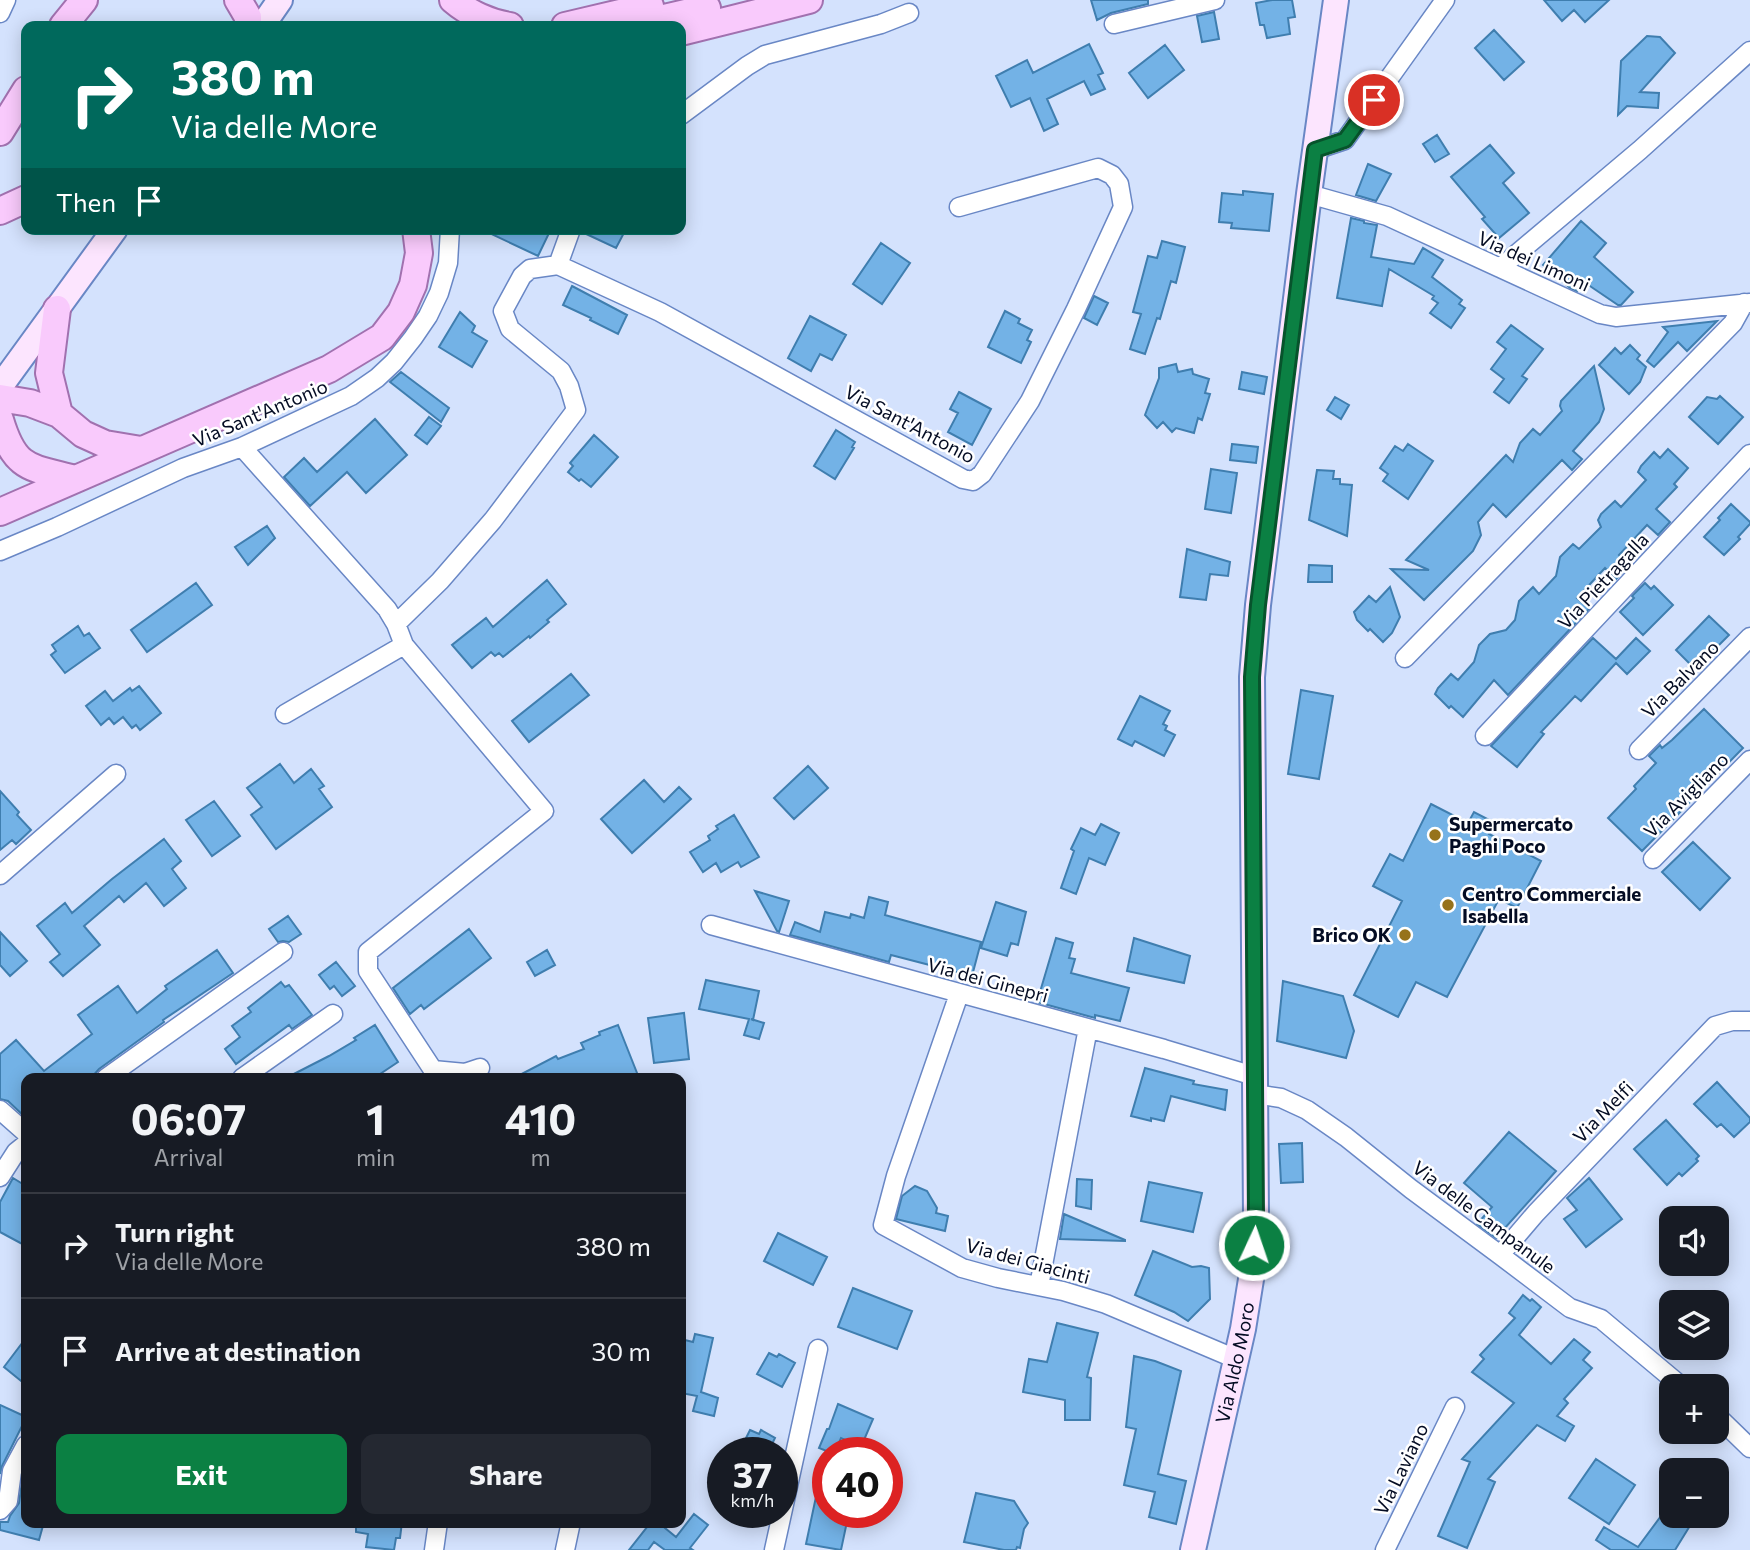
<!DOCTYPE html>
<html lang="en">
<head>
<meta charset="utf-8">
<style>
	:root { --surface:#171b24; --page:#242831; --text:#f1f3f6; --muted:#9ea1a6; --line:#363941; --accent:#0b8043 }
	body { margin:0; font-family:Commissioner,sans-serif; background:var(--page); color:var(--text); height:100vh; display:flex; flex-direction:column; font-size:26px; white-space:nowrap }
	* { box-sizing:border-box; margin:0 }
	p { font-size:23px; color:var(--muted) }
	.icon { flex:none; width:38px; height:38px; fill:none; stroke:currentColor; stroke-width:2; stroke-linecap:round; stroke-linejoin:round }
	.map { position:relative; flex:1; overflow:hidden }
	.drawer { position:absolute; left:21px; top:1073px; width:665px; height:455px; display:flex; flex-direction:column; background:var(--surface); border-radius:14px; box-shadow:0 4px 18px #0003 }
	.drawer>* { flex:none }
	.guide { position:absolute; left:21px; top:21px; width:665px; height:214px; border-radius:14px; box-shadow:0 4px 18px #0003; background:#00695c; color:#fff; overflow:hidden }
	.controls { position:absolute; left:1659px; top:1206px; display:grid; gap:14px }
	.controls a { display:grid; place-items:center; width:70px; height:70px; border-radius:14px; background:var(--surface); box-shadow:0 4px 18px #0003; font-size:35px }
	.speed { position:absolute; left:707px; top:1437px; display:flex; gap:14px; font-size:35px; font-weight:700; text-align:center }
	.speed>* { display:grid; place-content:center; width:91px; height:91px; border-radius:50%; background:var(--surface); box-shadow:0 4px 18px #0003; line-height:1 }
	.speed small { font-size:18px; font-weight:400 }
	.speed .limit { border:10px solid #d22; background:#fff; color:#111 }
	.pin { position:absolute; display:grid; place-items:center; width:60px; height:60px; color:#fff; margin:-30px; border:4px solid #fff; border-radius:50%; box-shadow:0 2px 7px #0007 }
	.me { position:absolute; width:77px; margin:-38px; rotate:3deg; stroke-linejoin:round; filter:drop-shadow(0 0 5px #0008) }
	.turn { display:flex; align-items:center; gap:24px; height:147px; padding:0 35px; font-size:32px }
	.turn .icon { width:91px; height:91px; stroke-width:2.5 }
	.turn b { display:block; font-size:49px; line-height:60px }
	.then { display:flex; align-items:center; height:66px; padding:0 35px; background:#0003; gap:14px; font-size:26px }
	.eta { display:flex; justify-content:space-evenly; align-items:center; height:119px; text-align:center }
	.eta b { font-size:42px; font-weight:700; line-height:49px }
	.cta { display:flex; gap:14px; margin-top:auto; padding:14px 35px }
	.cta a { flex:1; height:80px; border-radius:14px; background:var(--accent); color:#fff; font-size:28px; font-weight:700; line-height:80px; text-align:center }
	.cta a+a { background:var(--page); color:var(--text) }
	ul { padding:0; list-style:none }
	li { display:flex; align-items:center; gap:21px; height:105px; padding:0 35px; border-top:2px solid var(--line) }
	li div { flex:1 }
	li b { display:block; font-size:26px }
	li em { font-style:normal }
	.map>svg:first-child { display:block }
</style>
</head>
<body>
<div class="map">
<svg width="1750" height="1550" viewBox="0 0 1750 1550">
	<rect width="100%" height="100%" fill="#d4e2fd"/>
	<!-- building -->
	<path fill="#73b2e6" stroke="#3f7eaf" stroke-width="2" d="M1091,0H1148V4L1111,13L1097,20Z
		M1272,0H1292L1295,17L1288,18L1290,34L1267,38L1264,25H1260L1256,3Z
		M1544,0H1609L1585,22L1574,10L1562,21Z
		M1214,12L1219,39L1202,42L1197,16Z
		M1494,30L1524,62L1504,80L1475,48Z
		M1647,36L1660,37L1675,53L1640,92L1659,93L1658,108L1627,106L1618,115L1621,61Z
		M1089,44L1103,73L1098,75L1105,89L1091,95L1084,81L1047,99L1058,124L1044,131L1030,98L1011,107L996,76L1027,60L1033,73Z
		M1165,45L1184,70L1148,98L1129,73Z
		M1437,135L1449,154L1435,162L1423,144Z
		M1490,145L1514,173L1503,183L1529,213L1499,238L1482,219L1485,217L1451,177Z
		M1368,164L1391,174L1376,201L1356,195Z
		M1243,191L1273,194L1269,231L1231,228L1232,223L1219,222L1222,193L1243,195Z
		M1351,218L1364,221V223L1377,225L1371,257L1414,264L1423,248L1443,260L1432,277L1462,300L1459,304L1465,308L1451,328L1430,313L1438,303L1432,299L1434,296L1389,269L1382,306L1337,298Z
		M1581,221L1606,243L1594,257L1633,292L1621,305H1618L1584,282L1577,291L1570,288L1543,265Z
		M481,229H551L538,256Z
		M582,229H626L616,248L582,232Z
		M1162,241L1185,247L1176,283L1171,281L1160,319L1157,318L1145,354L1130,349L1141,314L1133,312L1148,256L1157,258Z
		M881,243L910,263L882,304L853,284Z
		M572,286L627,315L618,334L590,320L591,318L563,305Z
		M1094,296L1108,303L1097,325L1084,318Z
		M1005,311L1020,319L1018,323L1032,330L1027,340L1031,342L1021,363L988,347Z
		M460,312L475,326L472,332L487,341L472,367L439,347Z
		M810,316L846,335L832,360L820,354L811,371L788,358Z
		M1717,321L1687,351L1678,342L1654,367L1647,361L1668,332L1663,327Z
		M1511,325L1543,349L1522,376L1527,379L1509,403L1494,392L1504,379L1491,369L1506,349L1497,342Z
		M1630,345L1640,355L1637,359L1646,367L1640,382L1629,394L1599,365L1615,348L1621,354Z
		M1176,364L1178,372L1192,369L1193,374L1209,379L1205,393L1210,394L1202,420L1198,418L1194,433L1176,428L1172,432L1163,422L1157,428L1145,415L1159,378V368Z
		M1594,366L1604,409L1599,422L1573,451L1582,459L1572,470L1562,460L1506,517L1493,504L1478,522L1481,535L1473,551L1424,600L1391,569L1429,570L1406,560L1506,455L1513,462L1520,443L1533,429L1540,435L1562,411L1560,406L1561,401Z
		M401,372L449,408L441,422L390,382Z
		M1242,372L1267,377L1264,394L1239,389Z
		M959,392L991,409L972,445L948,432L958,413L950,409Z
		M1720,396L1743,417L1718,444L1689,417L1707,397L1717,399Z
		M1335,397L1349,405L1341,419L1327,410Z
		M429,417L441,426L427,444L415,435Z
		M375,419L407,455L366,493L347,472L310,506L284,477L304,458L317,472Z
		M836,430L855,442L852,447L854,448L835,479L814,466Z
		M594,435L618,457L591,487L581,479L579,481L568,472L573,466L570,463Z
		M1232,444L1258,447L1256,463L1230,460Z
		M1408,444L1433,461L1408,499L1383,481L1388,474L1380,468L1395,446L1403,451Z
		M1668,449L1688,468L1674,484L1677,487L1656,509L1670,522L1658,535L1647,525L1619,555L1629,566L1616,579L1605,568L1577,598L1589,609L1508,695L1494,680L1463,717L1451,706L1449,708L1435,694L1438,688L1451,674L1458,680L1474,662L1479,645L1490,634L1506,630L1515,620L1519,601L1533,587L1539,594L1556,576L1560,557L1573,544L1579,549L1601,527L1598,520L1601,514L1615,501L1621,507L1646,480L1638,472L1641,466L1654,452L1660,458Z
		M1211,469L1237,473L1231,513L1205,509Z
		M1317,470L1334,471L1333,479H1340V484L1352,485L1347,536L1309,520Z
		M1731,504L1750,522V524L1738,537L1740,539L1724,555L1704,537L1720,520L1718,518Z
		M267,526L275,538L248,565L235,547Z
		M1187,549L1230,562L1228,576L1210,574L1206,600L1180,597Z
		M1309,565L1332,566V582H1308Z
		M547,580L566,604L547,620L549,622L530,638L529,636L503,657L499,653L495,656L491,652L472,668L452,645L486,618L493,627Z
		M196,583L212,605L147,652L131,630Z
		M1645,583L1651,589L1654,586L1673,605L1643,635L1620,612L1634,598L1632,596Z
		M1390,587L1400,617L1392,633L1383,642L1370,629L1368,631L1357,620L1354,612L1369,596L1376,602Z
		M1709,616L1729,635L1695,669L1676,650Z
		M78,626L84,636L89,633L100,648L65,673L51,655L56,651L52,645Z
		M1593,638L1616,659L1636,638L1650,651L1627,674L1616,663L1581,701L1575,696L1541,732L1544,734L1517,767L1491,746Z
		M571,674L589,695L529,742L512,721Z
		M139,686L161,713L140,730L136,725L132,728L123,717L114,724L109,718L101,725L86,706L105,691L113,701L130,688L132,691Z
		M1301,690L1333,696L1319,779L1288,774Z
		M1140,696L1170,711L1163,724L1167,726L1165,730L1175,735L1164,756L1135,741L1132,746L1118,739Z
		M1704,709L1743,748L1642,851L1608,818L1636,789L1634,786L1656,763L1649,756L1660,745L1662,748L1672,740Z
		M280,764L294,783L311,769L324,786L319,789L332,807L276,849L251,815L262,807L247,788Z
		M808,766L828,788L794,819L774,798Z
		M644,780L664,802L679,787L691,799L632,853L601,819Z
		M0,791L19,812L17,815L31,830L16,844L12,840L0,850Z
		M214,801L240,836L212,856L186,820Z
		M1431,804L1468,823L1474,812L1495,823L1489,834L1541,861L1517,908L1499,899L1447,997L1416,982L1398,1017L1354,995L1402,901L1373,886L1390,854L1403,861Z
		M734,815L759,857L741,867L738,862L721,872L716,863L703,872L690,852L710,840L708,836L718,829L716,826Z
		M1101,824L1119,833L1105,865L1089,858L1076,894L1061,888L1074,851L1071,849L1081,828L1095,835Z
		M164,839L181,861L172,869L186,888L164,906L146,883L124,902L119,896L84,926L100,945L63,976L50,962L60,954L37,926L65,903L72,913L112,879Z
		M1693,842L1730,878L1700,910L1662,872Z
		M755,891L789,901L779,932L777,931Z
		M869,897L888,902L885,915L981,942L972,976L891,955L889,962L790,935L795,922L820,932L825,912L850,918L851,914L864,918Z
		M996,902L1026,912L1018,945L1011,943L1007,956L981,948Z
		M288,916L301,934L289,942L283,941L278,942L269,929Z
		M469,929L491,958L424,1009L421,1005L410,1014L393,988Z
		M0,932L27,961L10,976L0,965Z
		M1056,938L1073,943L1069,958L1075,959L1071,973L1129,988L1120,1021L1095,1015V1018L1037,1002Z
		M1134,938L1190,956L1184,983L1127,971Z
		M217,950L233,973L163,1020L164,1022L99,1069L91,1078H26V1118L8,1101L0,1099V1054L16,1040L44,1071L92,1034L78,1015L118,986L137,1013L167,989L165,986Z
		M547,950L555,965L535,976L527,962Z
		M336,962L355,986L342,996L334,986L330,989L319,975Z
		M706,980L759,991L753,1020L751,1019L764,1023L759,1039L744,1035L749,1019L699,1009Z
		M1283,981L1343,996L1354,1031L1346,1058L1277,1041Z
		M281,982L285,987L289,985L312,1015L292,1029L289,1025L236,1064L225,1049L240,1037L232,1026L251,1012L248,1008Z
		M684,1013L689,1059L654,1063L648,1018Z
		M375,1025L398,1062L374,1078H286L329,1056L356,1040L354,1038Z
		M618,1025L639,1078H514L556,1056L558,1059L584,1049L581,1043L600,1035L599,1032Z
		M1145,1068L1194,1081L1193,1084L1227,1090L1225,1110L1171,1096L1164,1121L1151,1118V1121L1131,1116Z
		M1717,1082L1750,1118V1122L1734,1137L1721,1124L1717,1127L1694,1104Z
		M1666,1120L1699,1156L1696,1159L1698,1161L1682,1176L1679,1173L1667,1185L1634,1149Z
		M1509,1132L1556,1171L1496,1238L1477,1224L1492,1207L1464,1183Z
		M1302,1143L1303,1182L1281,1183L1279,1144Z
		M13,1178L26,1186V1246L0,1232V1202Z
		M1589,1178L1622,1219L1586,1247L1564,1219L1577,1210L1567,1198Z
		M1077,1179L1092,1180L1091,1209L1076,1206Z
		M1149,1182L1202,1193L1193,1232L1141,1221Z
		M915,1186L927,1191L937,1208L936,1213L948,1216L945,1231L896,1219L902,1196Z
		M1064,1214L1125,1240V1241L1060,1239Z
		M778,1233L827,1257L813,1285L764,1261Z
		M1153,1251L1192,1267L1201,1266L1209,1268L1210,1299L1188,1321L1174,1312L1135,1295Z
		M853,1288L912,1311L897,1349L838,1327Z
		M1523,1295L1530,1301L1532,1299L1541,1307L1519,1335L1551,1364L1574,1339L1590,1352L1583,1360L1592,1368L1564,1399L1568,1403L1557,1416L1574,1426L1565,1441L1537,1425L1488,1479L1495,1482L1467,1548L1438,1536L1470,1462L1462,1459L1514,1403L1472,1372L1484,1359L1480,1355L1515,1318L1509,1313Z
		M1057,1323L1098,1333L1087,1377L1091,1378L1090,1420H1065V1400L1023,1392L1029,1359L1047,1362Z
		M695,1334L713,1338L701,1392L718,1398L714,1416L693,1411L697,1396L681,1393V1339L693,1342Z
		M26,1338V1385L4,1367Z
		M769,1353L777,1357L779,1354L795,1363L782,1387L757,1374Z
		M1134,1356L1155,1361L1181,1371L1158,1474L1186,1481L1176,1524L1149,1517L1155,1492L1124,1485L1136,1429L1126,1427Z
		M838,1404L873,1419L861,1447L841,1438L835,1452H829L819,1448L827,1429H829Z
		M0,1405L24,1416V1422L2,1466L0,1474Z
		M750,1430L759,1434L761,1430L775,1438L768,1452H739Z
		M1596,1459L1635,1485L1609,1524L1569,1498Z
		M821,1473L828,1474V1512H849L841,1550L806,1544Z
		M23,1475H26V1522H44L39,1540L0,1530V1522H8L10,1516L19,1503Z
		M976,1493L1014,1501L1028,1523L1024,1529L1020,1548L1017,1547L1016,1550H1004L964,1542Z
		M694,1514L708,1525L690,1548L693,1550H665L654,1542L648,1550H629L651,1522H669L665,1528L676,1537Z
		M1661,1516H1696L1675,1550H1611L1596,1540L1604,1527L1638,1547Z
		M356,1522H402L400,1538H396L394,1550L366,1547L368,1534L356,1532Z"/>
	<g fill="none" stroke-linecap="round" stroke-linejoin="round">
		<!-- street casing -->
		<g stroke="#6987c5" stroke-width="21">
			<path id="street" d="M0,13L6,0
				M1114,24L1215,0
				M681,115L747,66L765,55L881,24L909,13
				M1315,150L1345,140L1445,0
				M1309,194L1387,216L1600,314L1616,317L1750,303
				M571,229L558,265L660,312L963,479L973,481L982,474L1030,401L1076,309L1123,207L1119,184L1112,175L1098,168L959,207
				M1500,268L1640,150L1750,51
				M242,447L387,609L396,624L404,645L544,811L368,952V971L433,1070L465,1073L480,1068
				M0,551L57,527L183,468L242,447L351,396L377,378L394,362L413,338L428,316L439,293L448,263L450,229
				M396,624L440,581L493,520L576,410L569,386L561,371L510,329L503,311L522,276L530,269L558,265
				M1405,658L1733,323L1744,303
				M285,714L404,645
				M1485,736L1750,454
				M1639,750L1750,637
				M1653,859L1750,760
				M0,875L116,774
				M711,925L1164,1049L1254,1076
				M959,994L896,1176L883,1225L962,1268L998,1278L1063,1291L1106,1304L1236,1359
				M106,1078L283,952
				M242,1078L333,1014
				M1255,1094L1281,1098L1307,1110L1346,1137L1411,1189L1500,1255L1570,1308L1601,1319L1681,1386
				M0,1110L26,1133
				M0,1177L16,1152L26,1144
				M1500,1255L1536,1213L1715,1026L1732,1021H1750
				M1039,1286L1088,1028
				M1717,1416L1750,1448
				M0,1510L8,1501L12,1471L26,1445
				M434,1550L438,1522
				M565,1550L571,1522
				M774,1550L818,1349
				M1385,1550L1455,1407"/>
		</g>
		<!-- secondary casing -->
		<g stroke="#6987c5" stroke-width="28">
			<g id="secondary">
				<path d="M262,26L280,0"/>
				<path d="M0,387L115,229"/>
				<path id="s1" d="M1193,1550L1243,1329L1252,1273L1256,1217L1252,677L1258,605L1309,194L1336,0"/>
			</g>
		</g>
		<!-- primary casing -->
		<g stroke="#a171af" stroke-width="30">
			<path id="primary" d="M238,0L248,17V26
				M453,0C468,13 490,23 510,26
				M63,26L84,0
				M565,26L650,6
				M630,26L707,8
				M681,32L809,0
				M0,132L26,90
				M0,211L26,199
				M57,309L49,373L59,414L83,434L105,444L141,450
				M0,398L30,403L59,414
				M0,420C15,470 29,467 75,479
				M0,512L329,369L382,337L401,312L413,285L419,253L416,229"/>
		</g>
		<!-- street -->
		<use href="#street" stroke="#fff" stroke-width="18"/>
		<!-- secondary -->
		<use href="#secondary" stroke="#fce5fe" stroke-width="24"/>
		<!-- primary -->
		<use href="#primary" stroke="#f9cafc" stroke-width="26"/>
	</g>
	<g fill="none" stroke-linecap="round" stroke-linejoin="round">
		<!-- route casing -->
		<g stroke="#07532c" stroke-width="18">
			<path id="route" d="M1254,1245L1256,1217L1252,677L1258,605L1315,150L1345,140L1374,100"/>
		</g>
		<!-- route -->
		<use href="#route" stroke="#0b8043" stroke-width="12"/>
	</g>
	<!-- markers -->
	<g fill="#96721b" stroke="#fff" stroke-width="2.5">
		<circle cx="1435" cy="835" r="7"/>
		<circle cx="1448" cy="905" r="7"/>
		<circle cx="1405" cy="935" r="7"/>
	</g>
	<g text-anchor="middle" stroke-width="5" stroke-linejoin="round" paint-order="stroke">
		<!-- street labels -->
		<g font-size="19" fill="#040c23" stroke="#fff">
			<text transform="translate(1534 261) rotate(24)" y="7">Via dei Limoni</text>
			<text transform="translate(260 413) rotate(-23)" y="7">Via Sant'Antonio</text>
			<text transform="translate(910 424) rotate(28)" y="7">Via Sant'Antonio</text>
			<text transform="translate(1603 581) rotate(-47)" y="7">Via Pietragalla</text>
			<text transform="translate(1680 679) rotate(-45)" y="7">Via Balvano</text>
			<text transform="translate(1686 795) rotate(-45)" y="7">Via Avigliano</text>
			<text transform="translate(988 980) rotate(15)" y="7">Via dei Ginepri</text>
			<text transform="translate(1603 1112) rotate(-46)" y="7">Via Melfi</text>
			<text transform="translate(1484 1217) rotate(37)" y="7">Via delle Campanule</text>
			<text transform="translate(1028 1261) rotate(15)" y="7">Via dei Giacinti</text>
			<text dy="7" stroke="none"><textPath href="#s1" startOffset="192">Via Aldo Moro</textPath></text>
			<text transform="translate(1401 1469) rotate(-64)" y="7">Via Laviano</text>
		</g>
		<!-- poi labels -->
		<g font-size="19" font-weight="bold" fill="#040c23" stroke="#fff" text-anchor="start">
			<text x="1449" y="831">Supermercato<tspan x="1449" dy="22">Paghi Poco</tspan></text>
			<text x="1462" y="901">Centro Commerciale<tspan x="1462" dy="22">Isabella</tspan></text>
			<text x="1391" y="942" text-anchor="end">Brico OK</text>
		</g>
	</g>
</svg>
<div class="controls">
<a><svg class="icon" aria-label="sound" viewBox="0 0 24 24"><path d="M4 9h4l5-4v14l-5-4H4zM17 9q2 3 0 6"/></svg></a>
<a><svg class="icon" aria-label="layers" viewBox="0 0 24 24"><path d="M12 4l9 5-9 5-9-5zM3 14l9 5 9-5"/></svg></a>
<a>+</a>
<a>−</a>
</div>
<div class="speed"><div>37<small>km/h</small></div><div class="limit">40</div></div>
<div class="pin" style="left:1374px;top:100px;background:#d93025"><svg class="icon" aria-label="arrive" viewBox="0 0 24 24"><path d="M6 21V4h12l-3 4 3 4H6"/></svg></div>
<svg class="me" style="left:1254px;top:1245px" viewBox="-20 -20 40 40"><circle r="17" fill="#0b8043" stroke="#fff" stroke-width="3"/><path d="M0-11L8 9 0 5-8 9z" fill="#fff"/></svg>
<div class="guide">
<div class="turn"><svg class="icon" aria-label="right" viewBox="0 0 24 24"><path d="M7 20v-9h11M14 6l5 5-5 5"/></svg><div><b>380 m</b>Via delle More</div></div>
<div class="then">Then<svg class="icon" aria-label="arrive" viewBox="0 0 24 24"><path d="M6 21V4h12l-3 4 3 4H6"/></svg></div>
</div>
<section class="drawer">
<div class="eta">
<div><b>06:07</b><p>Arrival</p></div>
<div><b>1</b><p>min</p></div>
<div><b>410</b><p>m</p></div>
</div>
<ul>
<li><svg class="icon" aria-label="right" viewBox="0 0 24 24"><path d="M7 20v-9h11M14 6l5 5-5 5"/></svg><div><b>Turn right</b><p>Via delle More</p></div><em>380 m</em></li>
<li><svg class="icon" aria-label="arrive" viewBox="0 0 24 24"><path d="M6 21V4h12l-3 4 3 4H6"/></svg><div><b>Arrive at destination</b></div><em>30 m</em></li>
</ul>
<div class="cta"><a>Exit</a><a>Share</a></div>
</section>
</div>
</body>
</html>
